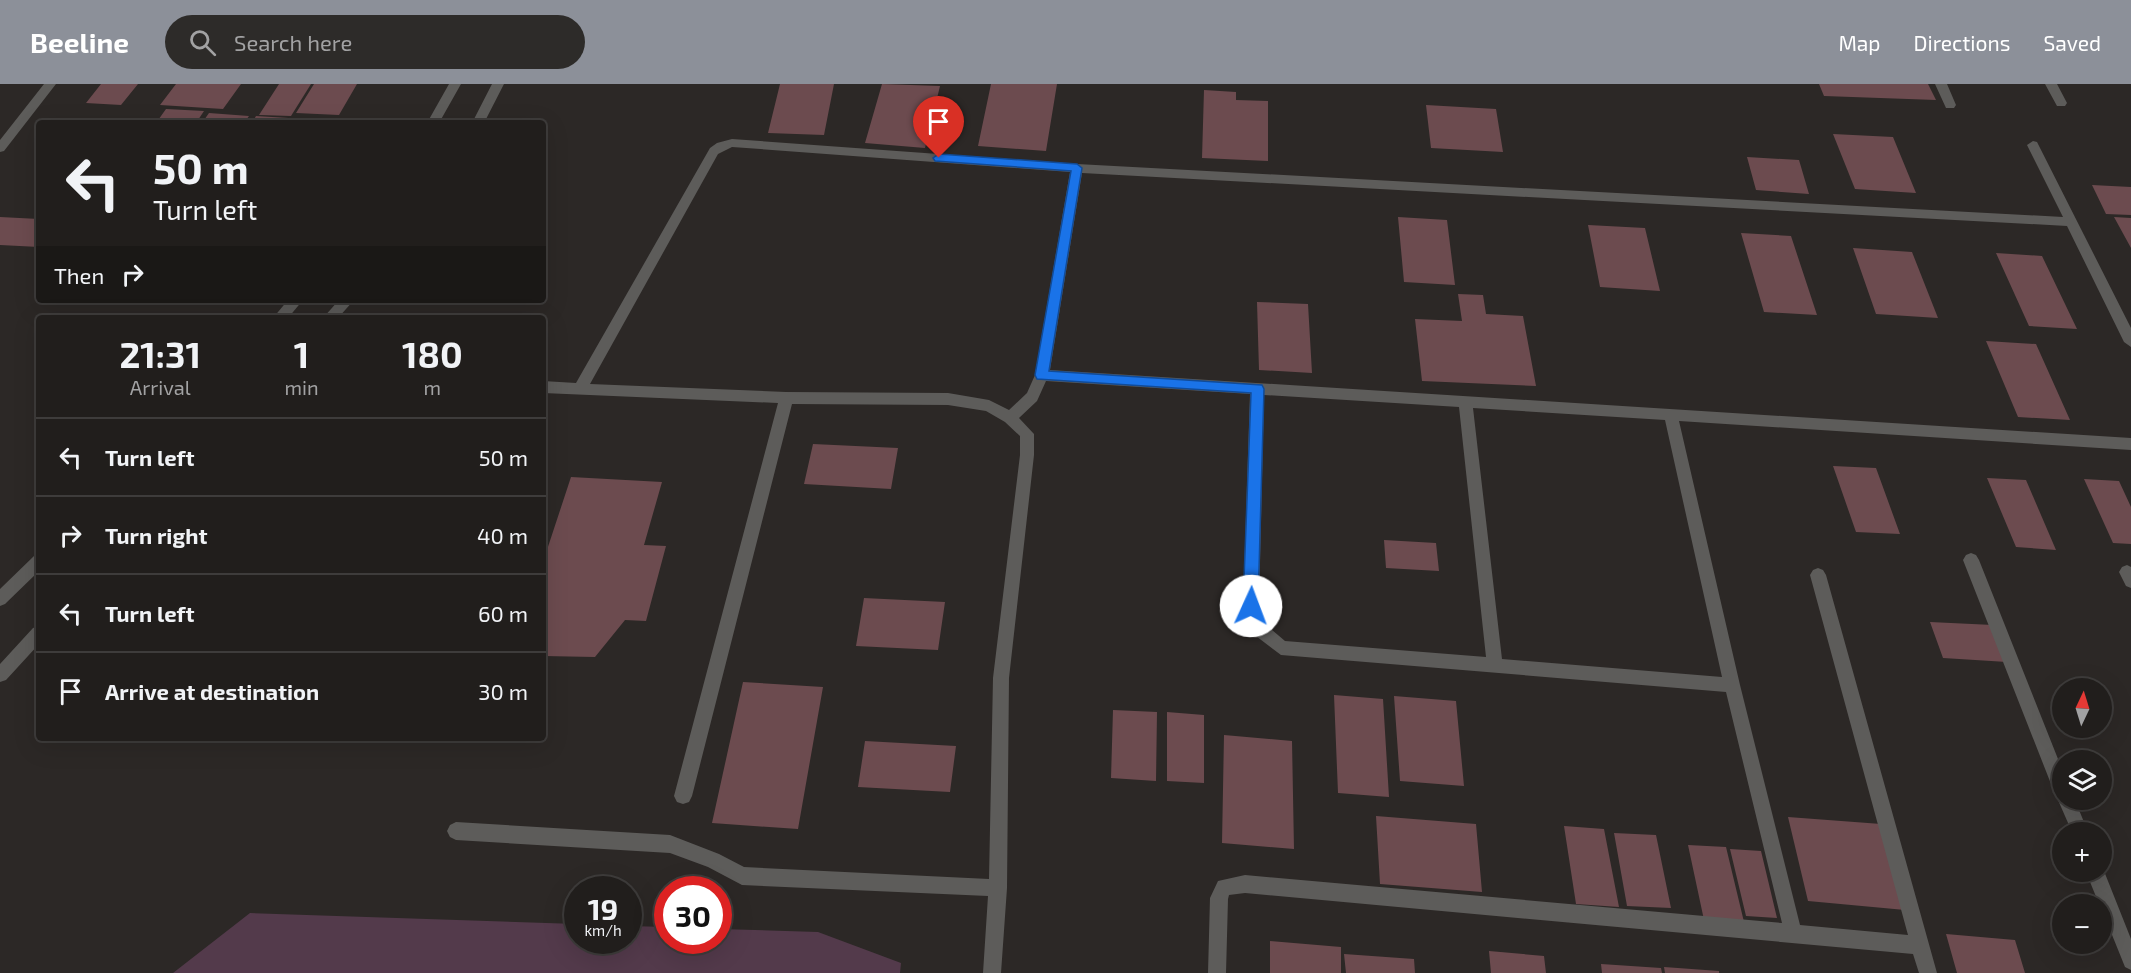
<!DOCTYPE html>
<html lang="en">
<head>
<meta charset="utf-8">
<style>
	:root { --surface:#211e1c; --page:#2d2b29; --text:#f1f3f6; --muted:#a2a2a3; --line:#3e3c3b; --accent:#8c9099 }
	body { margin:0; font-family:"Exo 2",sans-serif; background:var(--page); color:var(--text); height:100vh; display:flex; flex-direction:column; font-size:22px; white-space:nowrap }
	* { box-sizing:border-box; margin:0 }
	p { font-size:20px; color:var(--muted) }
	.icon { flex:none; width:33px; height:33px; fill:none; stroke:currentColor; stroke-width:2; stroke-linecap:round; stroke-linejoin:round }
	.map { position:relative; flex:1; overflow:hidden }
	.details { position:absolute; left:36px; top:231px; width:510px; height:426px; display:flex; flex-direction:column; background:var(--surface); border-radius:6px; box-shadow:0 6px 24px #0002,0 0 0 2px var(--line) }
	.details>* { flex:none }
	.banner { position:absolute; left:36px; top:36px; width:510px; height:183px; border-radius:6px; box-shadow:0 6px 24px #0002,0 0 0 2px var(--line); background:#211e1c; color:var(--text); overflow:hidden }
	.needle { width:39px; rotate:4deg }
	.buttons { position:absolute; left:2052px; top:594px; display:grid; gap:12px }
	.buttons a { display:grid; place-items:center; width:60px; height:60px; border-radius:50%; background:var(--surface); box-shadow:0 6px 24px #0002,0 0 0 2px var(--line); font-size:30px }
	.speed { position:absolute; left:564px; top:792px; display:flex; gap:12px; font-size:30px; font-weight:700; text-align:center }
	.speed>* { display:grid; place-content:center; width:78px; height:78px; border-radius:50%; background:var(--surface); box-shadow:0 6px 24px #0002,0 0 0 2px var(--line); line-height:1 }
	.speed small { font-size:15px; font-weight:400 }
	.speed .limit { border:9px solid #d22; background:#fff; color:#111 }
	.pin { position:absolute; display:grid; place-items:center; width:51px; height:51px; color:#fff; margin:-62px -26px; border-radius:50% 50% 50% 0; rotate:-45deg; box-shadow:0 0 6px #0007 }
	.pin .icon { rotate:45deg }
	.me { position:absolute; width:66px; margin:-33px; rotate:2deg; stroke-linejoin:round; filter:drop-shadow(0 0 4px #0008) }
	.turn { display:flex; align-items:center; gap:21px; height:126px; padding:0 18px; font-size:27px }
	.turn .icon { width:78px; height:78px; stroke-width:2.5 }
	.turn b { display:block; font-size:42px; line-height:51px }
	.then { display:flex; align-items:center; height:57px; padding:0 18px; background:#0003; gap:12px; font-size:22px }
	.eta { display:flex; justify-content:space-evenly; align-items:center; height:102px; text-align:center }
	.eta b { font-size:36px; font-weight:700; line-height:42px }
	ul { padding:0; list-style:none }
	li { display:flex; align-items:center; gap:18px; height:78px; padding:0 18px; border-top:2px solid var(--line) }
	li div { flex:1 }
	li b { display:block; font-size:22px }
	li em { font-style:normal }
	header { display:flex; align-items:center; gap:36px; box-sizing:border-box; height:84px; padding:0 30px; background:var(--accent); color:#fff }
	header strong { font-size:28px }
	nav { display:flex; gap:33px; margin-inline-start:auto; font-size:21px }
	.search { width:420px; height:54px; background:var(--page); display:flex; align-items:center; gap:15px; box-sizing:border-box; padding:0 21px; border-radius:33px; color:var(--muted); font-size:22px }
	.map>svg:first-child { display:block }
</style>
</head>
<body>
<header>
<strong>Beeline</strong>
<div class="search"><svg class="icon" aria-label="search" viewBox="0 0 24 24"><circle cx="10" cy="10" r="6"/><path d="M15 15l6 6"/></svg>Search here</div>
<nav><a>Map</a><a>Directions</a><a>Saved</a></nav>
</header>
<div class="map">
<svg width="2131" height="889" viewBox="0 0 2131 889">
	<rect width="100%" height="100%" fill="#2c2826"/>
	<!-- water -->
	<path fill="#533a4b" d="M250,829L577,840L578,856H628L629,842L667,843L668,856H718L719,845L818,848L901,879L900,889H173Z"/>
	<!-- building -->
	<path fill="#6c4b4f" d="M101,0H138L121,21L86,19Z
		M176,0H241L223,25L160,21Z
		M279,0H311L291,32L259,31Z
		M314,0H357L339,31L296,29Z
		M780,0H834L824,51L768,49Z
		M882,0L940,2L925,64L865,59Z
		M991,0H1057L1046,67L978,62Z
		M1819,0H1928L1936,16L1824,12Z
		M1204,6L1236,8V16L1268,17V77L1202,74Z
		M1426,21L1496,25L1503,68L1431,64Z
		M166,25L204,27L196,39H156Z
		M209,29L249,32L244,39H202Z
		M256,32L321,36L319,39H252Z
		M1833,50L1893,53L1916,109L1855,105Z
		M1747,73L1799,76L1809,110L1756,106Z
		M2092,101L2131,103V131L2106,130Z
		M0,133L39,135V163L0,161Z
		M1398,133L1447,136L1455,201L1404,198Z
		M2114,133L2131,134V164Z
		M1588,141L1645,144L1660,207L1600,203Z
		M1741,149L1791,152L1817,231L1764,228Z
		M1853,164L1912,168L1938,234L1876,230Z
		M1996,169L2042,172L2077,245L2029,242Z
		M1458,210L1483,211L1486,230L1523,232L1536,302L1422,297L1415,235L1462,237Z
		M1257,218L1308,220L1312,289L1259,286Z
		M1986,257L2036,260L2070,336L2018,333Z
		M813,360L898,364L891,405L804,400Z
		M1833,382L1876,384L1900,450L1856,448Z
		M571,393L662,398L644,461L666,462L646,537L625,536L595,573L543,572V478Z
		M1987,394L2026,396L2056,466L2016,463Z
		M2084,395L2119,397L2131,423V460L2113,459Z
		M1384,456L1436,459L1439,487L1386,484Z
		M864,514L945,518L938,566L856,562Z
		M1930,538L1993,541L2007,578L1943,574Z
		M743,598L823,603L798,745L712,739Z
		M1334,611L1383,615L1389,713L1338,709Z
		M1394,612L1456,617L1464,702L1400,697Z
		M1113,626L1157,628L1156,697L1111,694Z
		M1167,628L1204,631V699L1167,697Z
		M1224,651L1292,657L1294,765L1222,759Z
		M865,657L956,662L950,708L858,703Z
		M1376,732L1476,740L1482,808L1380,800Z
		M1788,733L1881,740L1905,826L1808,817Z
		M1564,742L1604,745L1619,823L1576,820Z
		M1614,749L1656,751L1671,824L1627,822Z
		M1688,761L1726,763L1744,838L1704,836Z
		M1730,765L1761,767L1777,834L1746,832Z
		M1946,850L2015,856L2025,889H1957Z
		M1270,857L1341,863V889H1270Z
		M1489,867L1544,872L1546,889H1491Z
		M1344,870L1414,875L1415,889H1346Z
		M1601,880L1661,884L1662,889H1602Z
		M1664,883L1719,887V889H1665Z"/>
	<g fill="none" stroke-linecap="round" stroke-linejoin="round">
		<!-- minor -->
		<path fill="#5d5c5a" fill-rule="evenodd" d="M44,0H56L4,67L0,68V56Z
			M1935,0H1947L1956,21L1954,24H1946Z
			M2045,0H2057L2067,19L2065,22H2057Z
			M732,55L1077,80L2063,133L2027,61L2033,57L2037,58L2131,244V263L2124,258L2067,142L1082,89L1050,286L2131,354V366L1679,337L1740,601L1800,841L1908,851L1810,491L1813,486L1818,484L1823,486L1826,491L1937,889H1919L1913,870L1245,809L1229,811L1228,815L1226,889H1208L1210,814L1218,797L1245,791L1782,839L1726,608L1281,571L1252,549L1243,522L1250,310L1046,297L1037,317L1019,334L1034,350V371L1009,594L1007,804L1001,889H983L988,812L742,801L708,783L670,769L456,756L450,753L447,747L450,741L456,738L670,751L719,770L744,783L989,795L993,594L1020,371V352L1005,338L986,327L948,321L792,320L692,712L689,718L683,720L677,718L674,712L778,319L543,309V297L576,299L710,64L717,59ZM732,63L1070,88L1035,291L1027,309L1009,326L989,316L948,309L786,308L590,300L718,70ZM1264,311L1459,323L1486,573L1285,557L1265,540L1259,522ZM1473,324L1665,336L1722,593L1502,575Z
			M1971,469L1976,471L1979,476L2062,685V716H2075L2088,748H2072L2058,716L2060,712L2056,711L2053,705L1963,476L1966,471Z
			M2127,481L2131,483V504L2126,502L2119,488L2122,483Z
			M2102,782L2131,855V886L2125,883L2102,826V820H2099L2086,788H2102Z"/>
		<!-- tertiary -->
		<path fill="#5d5c5a" fill-rule="evenodd" d="M449,0H461L439,39H427Z
			M492,0H504L484,39H472Z
			M288,216H303L288,234H273Z
			M339,216H354L338,234H323Z
			M39,470V487L5,520L0,522V505L34,472Z
			M39,542V560L6,596L0,598V580L33,544Z"/>
	</g>
	<!-- route -->
	<path fill="#1a73e8" stroke="#114b97" stroke-width="1.5" d="M939,70L1077,80L1082,84L1049,287L1262,301L1264,305L1258,522L1256,526L1251,528L1246,526L1243,522L1251,309L1037,295L1035,291L1071,87L935,77L933,74Z"/>
</svg>
<div class="buttons">
<a><svg class="needle" viewBox="-14 -14 28 28"><path d="M0-13l5 13h-10z" fill="#e53935"/><path d="M0 13l5-13h-10z" fill="#a2a2a3"/></svg></a>
<a><svg class="icon" aria-label="layers" viewBox="0 0 24 24"><path d="M12 4l9 5-9 5-9-5zM3 14l9 5 9-5"/></svg></a>
<a>+</a>
<a>−</a>
</div>
<div class="speed"><div>19<small>km/h</small></div><div class="limit">30</div></div>
<div class="pin" style="left:939px;top:74px;background:#d93025"><svg class="icon" aria-label="arrive" viewBox="0 0 24 24"><path d="M6 21V4h12l-3 4 3 4H6"/></svg></div>
<svg class="me" style="left:1251px;top:522px" viewBox="-20 -20 40 40"><circle r="19" fill="#fff"/><path d="M0-13L10 11 0 6-10 11z" fill="#1a73e8"/></svg>
<div class="banner">
<div class="turn"><svg class="icon" aria-label="left" viewBox="0 0 24 24"><path d="M17 20v-9H6M10 6l-5 5 5 5"/></svg><div><b>50 m</b>Turn left</div></div>
<div class="then">Then<svg class="icon" aria-label="right" viewBox="0 0 24 24"><path d="M7 20v-9h11M14 6l5 5-5 5"/></svg></div>
</div>
<section class="details">
<div class="eta">
<div><b>21:31</b><p>Arrival</p></div>
<div><b>1</b><p>min</p></div>
<div><b>180</b><p>m</p></div>
</div>
<ul>
<li><svg class="icon" aria-label="left" viewBox="0 0 24 24"><path d="M17 20v-9H6M10 6l-5 5 5 5"/></svg><div><b>Turn left</b></div><em>50 m</em></li>
<li><svg class="icon" aria-label="right" viewBox="0 0 24 24"><path d="M7 20v-9h11M14 6l5 5-5 5"/></svg><div><b>Turn right</b></div><em>40 m</em></li>
<li><svg class="icon" aria-label="left" viewBox="0 0 24 24"><path d="M17 20v-9H6M10 6l-5 5 5 5"/></svg><div><b>Turn left</b></div><em>60 m</em></li>
<li><svg class="icon" aria-label="arrive" viewBox="0 0 24 24"><path d="M6 21V4h12l-3 4 3 4H6"/></svg><div><b>Arrive at destination</b></div><em>30 m</em></li>
</ul>
</section>
</div>
</body>
</html>
